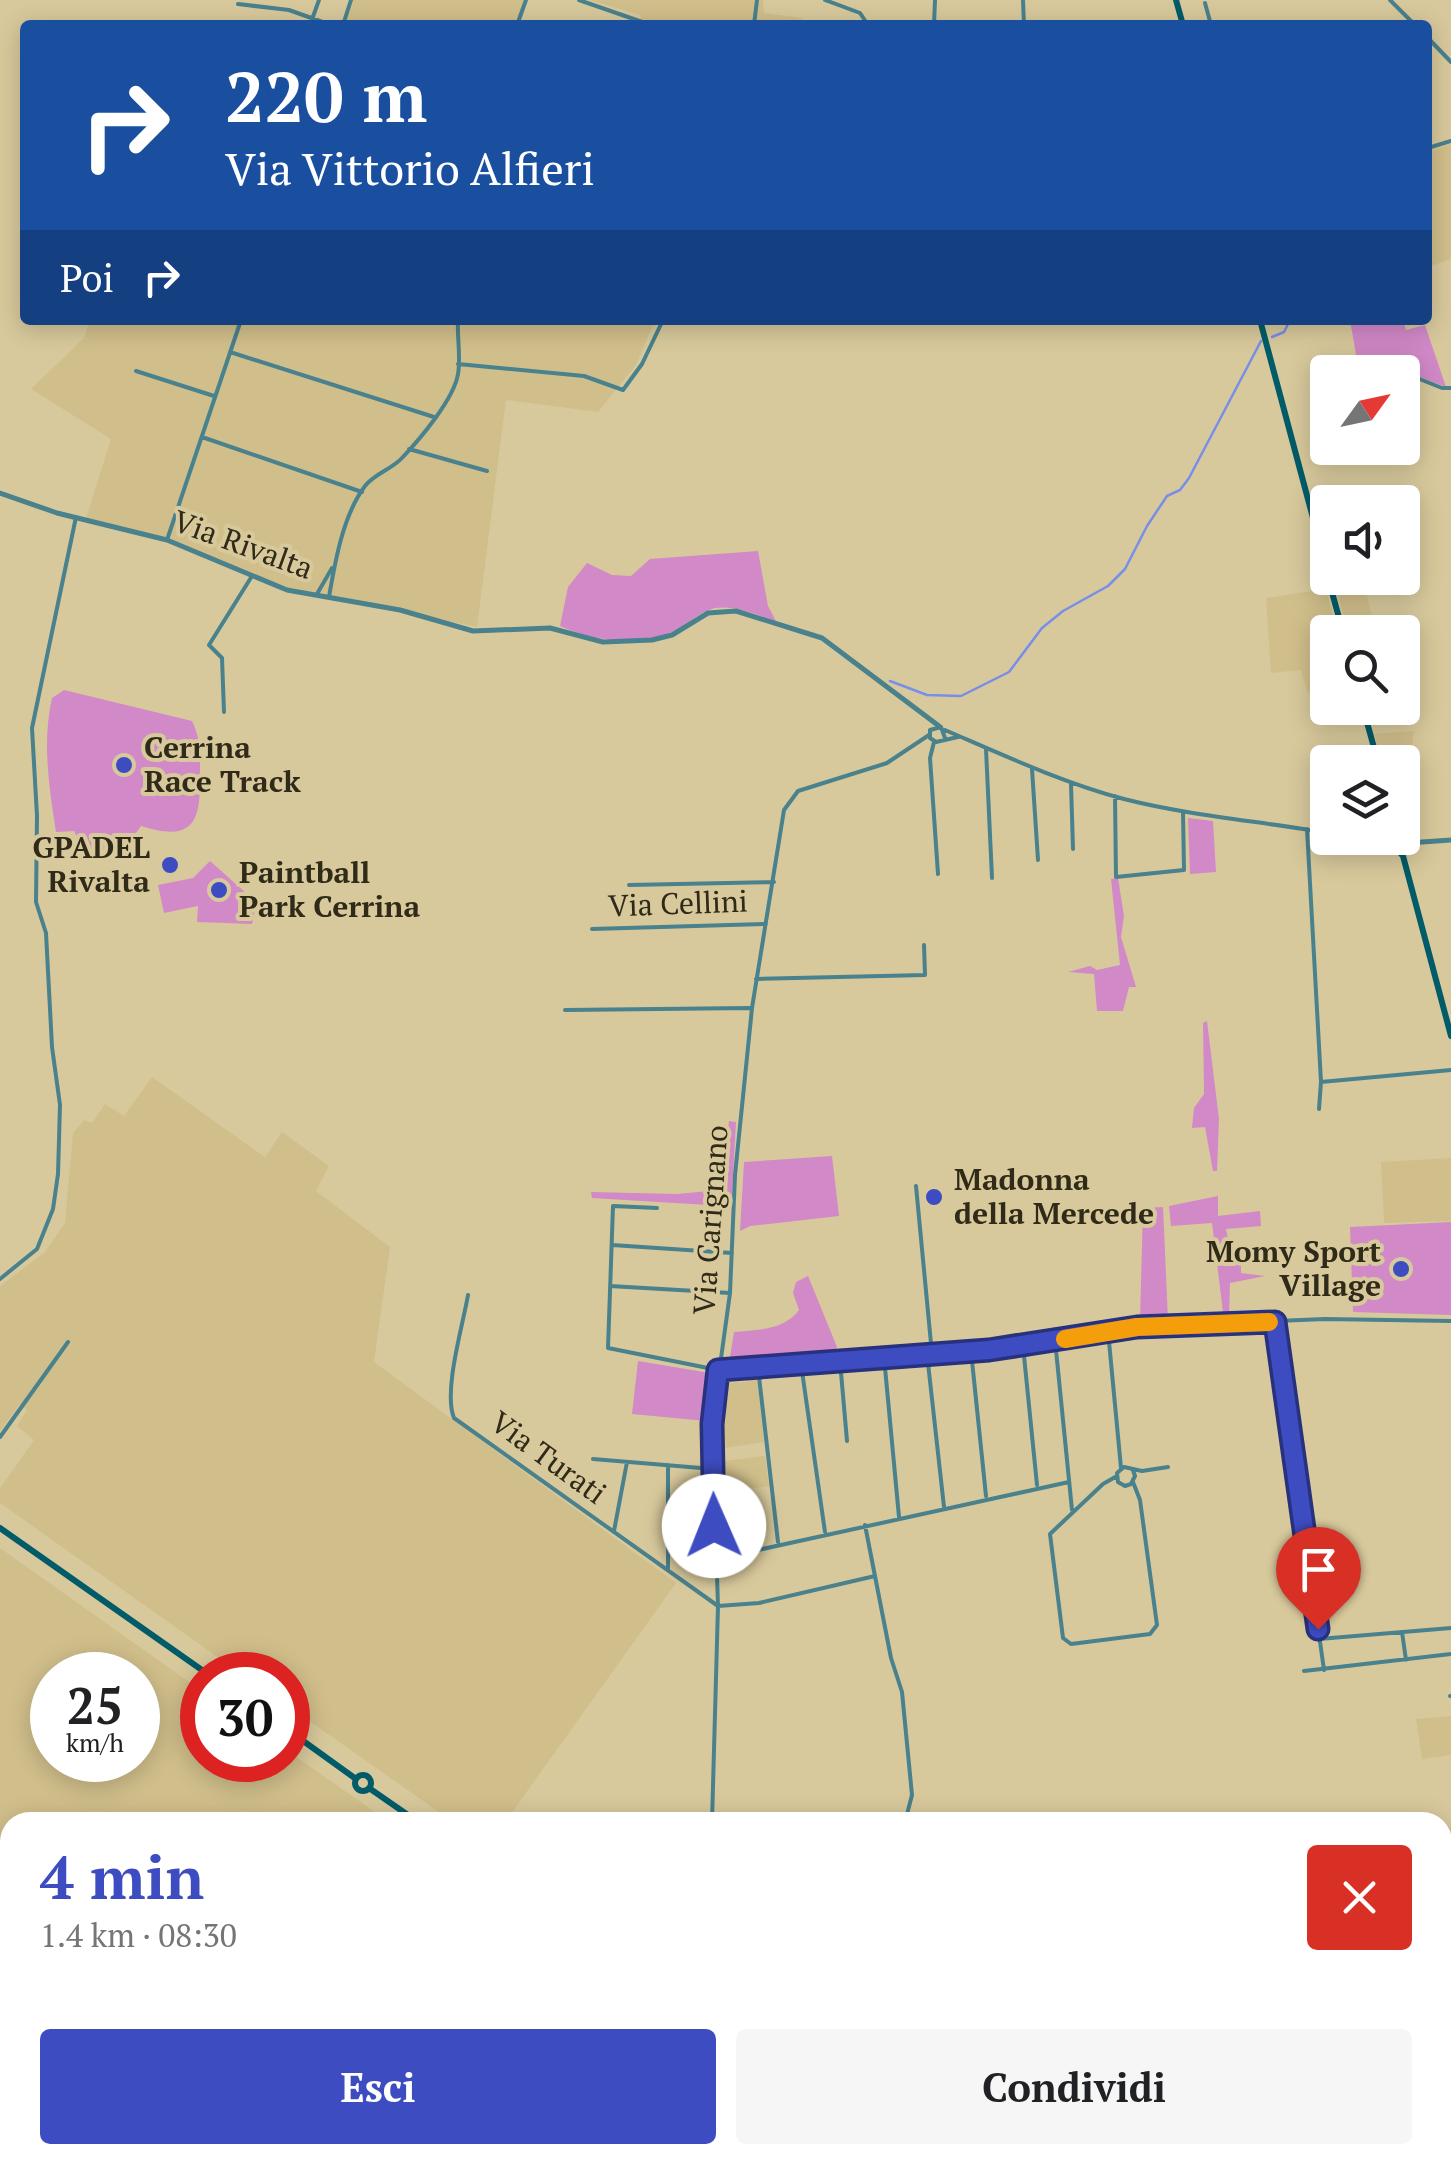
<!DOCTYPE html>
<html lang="it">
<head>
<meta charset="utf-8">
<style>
	:root { --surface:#fff; --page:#f6f6f6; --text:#202124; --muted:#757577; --accent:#3d4cc0 }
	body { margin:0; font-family:"PT Serif",serif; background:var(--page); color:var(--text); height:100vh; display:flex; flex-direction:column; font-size:38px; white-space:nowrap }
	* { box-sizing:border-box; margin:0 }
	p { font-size:32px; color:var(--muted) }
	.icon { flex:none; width:55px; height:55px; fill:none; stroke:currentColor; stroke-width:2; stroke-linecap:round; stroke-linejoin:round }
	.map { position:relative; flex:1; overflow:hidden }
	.drawer { position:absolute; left:0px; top:1812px; width:1452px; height:352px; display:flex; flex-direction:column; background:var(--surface); border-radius:30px 30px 0 0; box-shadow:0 5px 25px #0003 }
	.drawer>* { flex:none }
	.banner { position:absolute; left:20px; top:20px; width:1412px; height:305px; border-radius:10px; box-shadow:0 5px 25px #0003; background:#1a4fa0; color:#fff; overflow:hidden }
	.needle { width:65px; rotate:57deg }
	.buttons { position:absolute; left:1310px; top:355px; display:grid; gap:20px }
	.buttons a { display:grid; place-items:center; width:110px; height:110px; border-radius:10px; background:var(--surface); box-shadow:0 5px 25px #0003; font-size:50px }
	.speed { position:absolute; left:30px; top:1652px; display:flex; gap:20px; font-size:50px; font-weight:700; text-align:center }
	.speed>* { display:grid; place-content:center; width:130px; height:130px; border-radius:50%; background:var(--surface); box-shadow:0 5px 25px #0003; line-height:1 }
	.speed small { font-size:25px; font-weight:400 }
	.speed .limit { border:15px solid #d22; background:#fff; color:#111 }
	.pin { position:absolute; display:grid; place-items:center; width:85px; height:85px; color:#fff; margin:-102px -42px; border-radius:50% 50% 50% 0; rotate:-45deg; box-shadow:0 0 10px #0007 }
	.pin .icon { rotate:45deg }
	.me { position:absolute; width:110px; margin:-55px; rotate:359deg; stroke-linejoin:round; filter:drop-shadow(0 0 8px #0008) }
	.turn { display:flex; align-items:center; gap:35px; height:210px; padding:0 40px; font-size:45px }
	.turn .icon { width:130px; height:130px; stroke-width:2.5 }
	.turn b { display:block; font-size:70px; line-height:85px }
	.then { display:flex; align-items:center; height:95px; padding:0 40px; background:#0003; gap:20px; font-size:38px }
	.round { display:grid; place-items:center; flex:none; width:105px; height:105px; border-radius:10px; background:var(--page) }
	.head { display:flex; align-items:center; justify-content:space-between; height:170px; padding:0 40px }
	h1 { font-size:60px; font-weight:700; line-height:75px; color:var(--accent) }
	.action { display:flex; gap:20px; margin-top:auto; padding:20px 40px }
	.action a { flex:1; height:115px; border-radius:10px; background:var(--accent); color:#fff; font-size:40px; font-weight:700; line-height:115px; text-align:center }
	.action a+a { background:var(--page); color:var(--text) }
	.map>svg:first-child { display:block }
</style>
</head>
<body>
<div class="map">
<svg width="1451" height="2163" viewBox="0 0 1451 2163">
	<rect width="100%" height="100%" fill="#d8c99c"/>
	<!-- built -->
	<path fill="#d1bf8b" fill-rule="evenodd" d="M351,0H526L518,25H342Z
		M589,0H763L764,13L802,18L801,25H639L641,15Z
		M1451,144V259L1428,267V152Z
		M90,320H655L636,365L598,412L506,400L477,627L269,584L167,540L86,518L111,439L31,389L84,338Z
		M1334,578H1363L1375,632H1348Z
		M1326,589L1337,632H1328L1327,686L1308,694L1301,670L1271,673L1266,598Z
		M1414,731L1409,769L1403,771L1402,762H1382L1374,734Z
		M152,1077L265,1157L282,1132L329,1166L316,1191L390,1247L374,1362L676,1583L505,1822H453L288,1706V1675H243L0,1503V1488L34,1440L17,1426L27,1410L20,1404L0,1431V1286L45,1252L65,1223L73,1133L84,1120L92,1123L105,1104L124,1116Z
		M1451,1158V1221L1384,1223L1381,1162Z
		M757,1373L764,1442L718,1449L716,1428L726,1420L722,1383L747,1382V1374Z
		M765,1456L769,1486L719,1493L716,1462Z
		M0,1548L202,1691V1760H288V1751L389,1822H10V2155H123L118,2163H0ZM138,1675V1760H52V1675Z
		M1451,1716V1755L1422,1759L1416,1719Z"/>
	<!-- green -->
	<path fill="#d189c7" d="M1350,320H1403L1406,330L1425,325L1446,387L1417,376H1403L1402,372H1359Z
		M758,551L768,606L776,621C757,615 736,605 715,608C698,612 684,627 667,634C634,647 592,640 560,626L568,587L587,563L612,575L631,576L650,559Z
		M64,690L192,721C201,739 200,755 200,775C201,824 192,842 141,826C127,847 113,849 89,852L88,861H82L81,844L74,831L56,832C49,787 42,742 52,698Z
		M1188,818L1213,821L1216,872L1190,874Z
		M210,861L256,902L252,924L197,922L198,906L164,913L158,885L193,878Z
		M1118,878L1124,916L1121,937L1136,987H1129L1123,1011H1097L1094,974L1068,972L1090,966L1097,970L1120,965L1111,879Z
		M1207,1021L1219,1119L1217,1171H1213L1205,1127L1192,1128L1194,1108L1204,1094L1203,1023Z
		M729,1121L736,1122L732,1194L725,1206L592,1198L591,1192L677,1194L720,1190Z
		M832,1156L839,1216L750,1226L740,1231L744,1162Z
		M1218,1196V1216L1260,1211L1261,1226L1226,1229L1231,1254L1241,1263V1273L1265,1276L1230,1283L1229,1315L1223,1312L1212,1223L1171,1226L1169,1206Z
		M1163,1207L1168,1320H1140L1143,1208Z
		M1451,1222V1315L1353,1312L1350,1227Z
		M808,1276L837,1347L833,1354L729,1363L734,1332C757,1330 785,1330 799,1310L793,1293L796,1282Z
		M638,1361L710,1373L706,1421L632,1414Z
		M129,2155H351L346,2163H125Z"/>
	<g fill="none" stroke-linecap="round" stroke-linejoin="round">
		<!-- stream -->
		<path stroke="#788ee9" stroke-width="2.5" d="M1272,337L1284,332L1290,320
			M890,681L927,695L961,696L1009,672L1042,628L1063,611L1108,586L1125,569L1147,526L1167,496L1180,490L1189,478L1261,341"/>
		<!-- minor -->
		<path stroke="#49818d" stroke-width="4" d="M579,0L651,25
			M825,0L860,13L868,25
			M1023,0L1024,25
			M1390,0L1415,25
			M1205,3L1211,25
			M238,4L289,10L331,25
			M310,25L319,0
			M343,25L351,0
			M517,25L526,0
			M754,25L757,0
			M934,25L935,0
			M1428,38L1451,62
			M1428,148L1451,141
			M230,352L434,417
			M458,364L584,376L623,390L642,364L663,320
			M1412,365L1417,378L1442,388H1451
			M136,371L214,396
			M202,437L362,492
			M409,449L487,471
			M167,540L241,320
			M317,594L332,568
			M329,597C335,562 343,515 365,486C374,474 392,469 402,458C420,439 454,399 458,374C461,357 457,338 458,320
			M1402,707L1416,706
			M1363,710L1397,708
			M224,712L222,658L209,645L252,576
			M945,730C1003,755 1061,782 1124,799C1191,816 1259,821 1328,833
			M945,738L941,727L930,730V738L936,742L958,737
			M934,742L930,758L938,874
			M986,749L992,878
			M1032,769L1038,860
			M1071,784L1073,849
			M1115,796L1116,877L1184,870L1183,812
			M1307,829L1321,1082L1319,1109
			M1354,838L1394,846
			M629,885L774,882
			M592,929L766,924
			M756,979L925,975L924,945
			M565,1010L750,1008
			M1321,1082L1451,1070
			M916,1186L932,1354
			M657,1208L613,1206L608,1348L718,1370L989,1350L1137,1327L1325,1319L1451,1321
			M612,1245L732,1253
			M0,1279L37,1249L53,1209L58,1174L60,1105L52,1047L46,933L36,902L37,816L32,728L76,517
			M610,1286L730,1293
			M468,1295C463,1325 443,1391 454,1418L718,1606
			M1275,1322L1324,1670
			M1108,1331L1121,1468
			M1055,1340L1072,1510
			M1023,1346L1037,1485
			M971,1351L986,1496
			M927,1354L944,1507
			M884,1357L899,1517
			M840,1361L847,1441
			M801,1364L825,1532
			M758,1368L778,1542
			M0,1437L68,1342
			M593,1459L713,1469
			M1133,1470L1135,1476L1131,1484L1125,1486L1118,1482L1117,1473L1124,1467L1142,1471L1168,1467
			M1117,1476L1103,1484L1050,1534L1063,1638L1071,1644L1150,1634L1157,1625L1140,1500L1133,1482
			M865,1525L891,1658L902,1692L912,1795L905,1822
			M614,1531L627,1462
			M717,1559L1069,1482
			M668,1570V1465
			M718,1606L759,1603L875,1576
			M1402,1632L1406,1660
			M1319,1639L1451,1628
			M1304,1671L1451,1654
			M1450,1696H1451
			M712,1822L718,1606L712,1424L730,1293L735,1175L752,1008L784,810L798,791L887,763L929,735
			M382,2155L394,2163
			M393,2155L404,2163
			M773,2155V2163
			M982,2155L985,2163
			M1313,2155L1314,2163
			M567,2163L574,2155
			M705,2163V2160L739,2159
			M778,2163L832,2155
			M1016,2163L1018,2155"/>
		<!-- tertiary -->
		<path stroke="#49818d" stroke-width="5" d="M0,493L57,513L167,540L287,590L400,610L473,631L550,628L603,642L652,640L672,635L708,613L736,611L822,638L939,726
			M1408,843L1451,840"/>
		<!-- secondary -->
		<path stroke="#025b68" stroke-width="6" d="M1176,0L1183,25
			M1260,320L1328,574
			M1328,578L1343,632
			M1363,708L1378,762
			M1392,838L1394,846L1404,848L1409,838L1402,831
			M1396,848L1403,856L1451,1036
			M0,1528L209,1675
			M288,1730L356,1779
			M355 1783a8 8 0 1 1 16 0a8 8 0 1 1-16 0Z
			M369,1788L418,1822
			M1442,1886L1451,1876
			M1442,1975L1451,1972
			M1442,1980L1451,1977
			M889,2155L900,2163
			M1165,2163L1174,2155
			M1173,2163L1181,2155"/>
	</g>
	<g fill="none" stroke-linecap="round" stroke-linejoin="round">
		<!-- route casing -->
		<g stroke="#28317d" stroke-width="25">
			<path id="route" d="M714,1526L712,1424L718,1370L989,1350L1137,1327L1275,1322L1318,1629"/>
		</g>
		<!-- route -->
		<use href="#route" stroke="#3d4cc0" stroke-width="18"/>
		<!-- slow -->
		<path stroke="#f59e0b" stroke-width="18" d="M1065,1339L1137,1327L1269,1322"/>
	</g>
	<!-- markers -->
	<g fill="#3d4cc0" stroke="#d8c99c" stroke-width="4">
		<circle cx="124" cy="765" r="10"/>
		<circle cx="170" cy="865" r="10"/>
		<circle cx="219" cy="890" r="10"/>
		<circle cx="934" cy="1197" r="10"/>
		<circle cx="1401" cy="1269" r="10"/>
	</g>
	<g text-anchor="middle" stroke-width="8" stroke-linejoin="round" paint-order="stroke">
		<!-- street labels -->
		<g font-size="30" fill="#302a18" stroke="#d8c99c">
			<text transform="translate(243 545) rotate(20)" y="10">Via Rivalta</text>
			<text transform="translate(678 904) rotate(-2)" y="10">Via Cellini</text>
			<text transform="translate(711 1220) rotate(-86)" y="10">Via Carignano</text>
			<text transform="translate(548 1458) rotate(36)" y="10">Via Turati</text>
		</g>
		<!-- poi labels -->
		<g font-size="30" font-weight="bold" fill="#302a18" stroke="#d8c99c" text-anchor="start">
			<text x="144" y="758">Cerrina<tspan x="144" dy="34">Race Track</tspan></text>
			<text x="150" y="858" text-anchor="end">GPADEL<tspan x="150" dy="34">Rivalta</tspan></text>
			<text x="239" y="883">Paintball<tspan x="239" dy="34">Park Cerrina</tspan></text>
			<text x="954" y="1190">Madonna<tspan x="954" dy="34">della Mercede</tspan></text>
			<text x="1381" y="1262" text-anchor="end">Momy Sport<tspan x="1381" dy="34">Village</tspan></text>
		</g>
	</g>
</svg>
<div class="buttons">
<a><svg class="needle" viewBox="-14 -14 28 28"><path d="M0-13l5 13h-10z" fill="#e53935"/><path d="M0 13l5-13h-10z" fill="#757577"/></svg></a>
<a><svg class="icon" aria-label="sound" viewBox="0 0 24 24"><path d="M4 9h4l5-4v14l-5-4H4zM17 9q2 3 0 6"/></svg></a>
<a><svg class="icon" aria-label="search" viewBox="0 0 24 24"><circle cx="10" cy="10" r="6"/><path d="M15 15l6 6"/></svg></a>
<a><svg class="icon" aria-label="layers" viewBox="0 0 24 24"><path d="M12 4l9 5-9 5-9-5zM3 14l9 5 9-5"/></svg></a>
</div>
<div class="speed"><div>25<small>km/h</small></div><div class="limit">30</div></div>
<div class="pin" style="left:1318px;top:1629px;background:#d93025"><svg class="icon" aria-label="arrive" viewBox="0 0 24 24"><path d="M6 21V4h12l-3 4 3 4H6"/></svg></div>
<svg class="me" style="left:714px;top:1526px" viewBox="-20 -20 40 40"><circle r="19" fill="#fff"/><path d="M0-13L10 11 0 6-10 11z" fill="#3d4cc0"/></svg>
<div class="banner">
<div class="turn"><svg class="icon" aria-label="right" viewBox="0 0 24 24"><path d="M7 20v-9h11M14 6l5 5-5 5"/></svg><div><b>220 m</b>Via Vittorio Alfieri</div></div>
<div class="then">Poi<svg class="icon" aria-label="right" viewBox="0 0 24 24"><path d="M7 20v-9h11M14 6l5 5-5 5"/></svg></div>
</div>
<section class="drawer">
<div class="head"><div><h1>4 min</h1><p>1.4 km · 08:30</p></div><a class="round" style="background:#d93025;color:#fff"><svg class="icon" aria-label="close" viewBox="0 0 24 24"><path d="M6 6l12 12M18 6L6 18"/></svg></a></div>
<div class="action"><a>Esci</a><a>Condividi</a></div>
</section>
</div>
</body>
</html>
